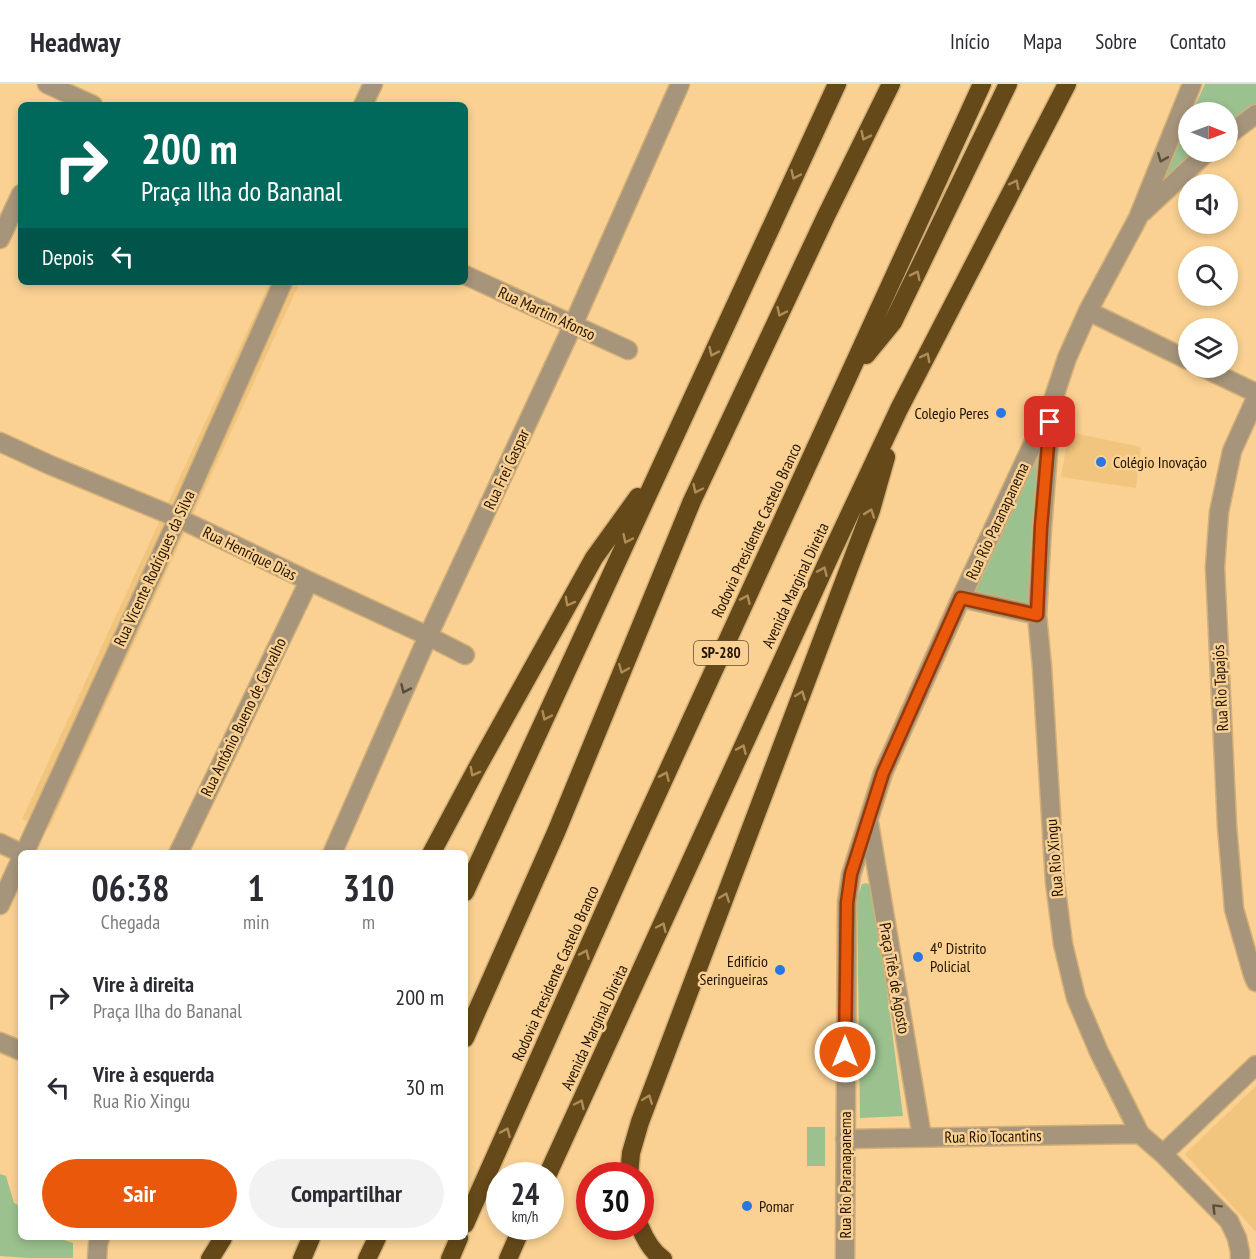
<!DOCTYPE html>
<html lang="pt">
<head>
<meta charset="utf-8">
<style>
	:root { --surface:#fff; --page:#f2f2f3; --text:#2b2b33; --muted:#7c7c81; --line:#e1e1e2; --accent:#ea580c }
	body { margin:0; font-family:"PT Sans Narrow",sans-serif; background:var(--page); color:var(--text); height:100vh; display:flex; flex-direction:column; font-size:22px; white-space:nowrap }
	* { box-sizing:border-box; margin:0 }
	p { font-size:20px; color:var(--muted) }
	.icon { flex:none; width:33px; height:33px; fill:none; stroke:currentColor; stroke-width:2; stroke-linecap:round; stroke-linejoin:round }
	.map { position:relative; flex:1; overflow:hidden }
	.side { position:absolute; left:18px; top:766px; width:450px; height:390px; display:flex; flex-direction:column; background:var(--surface); border-radius:9px; box-shadow:0 3px 9px #0003 }
	.side>* { flex:none }
	.hud { position:absolute; left:18px; top:18px; width:450px; height:183px; border-radius:9px; box-shadow:0 3px 9px #0003; background:#00695c; color:#fff; overflow:hidden }
	.needle { width:39px; rotate:91deg }
	.buttons { position:absolute; left:1178px; top:18px; display:grid; gap:12px }
	.buttons a { display:grid; place-items:center; width:60px; height:60px; border-radius:50%; background:var(--surface); box-shadow:0 3px 9px #0003; font-size:30px }
	.speed { position:absolute; left:486px; top:1078px; display:flex; gap:12px; font-size:30px; font-weight:700; text-align:center }
	.speed>* { display:grid; place-content:center; width:78px; height:78px; border-radius:50%; background:var(--surface); box-shadow:0 3px 9px #0003; line-height:1 }
	.speed small { font-size:15px; font-weight:400 }
	.speed .limit { border:9px solid #d22; background:#fff; color:#111 }
	.pin { position:absolute; display:grid; place-items:center; width:51px; height:51px; color:#fff; margin:-26px; border-radius:12px; box-shadow:0 3px 9px #0006 }
	.me { position:absolute; width:66px; margin:-33px; rotate:0deg; stroke-linejoin:round; filter:drop-shadow(0 0 4px #0008) }
	.turn { display:flex; align-items:center; gap:21px; height:126px; padding:0 24px; font-size:27px }
	.turn .icon { width:78px; height:78px; stroke-width:2.5 }
	.turn b { display:block; font-size:42px; line-height:51px }
	.then { display:flex; align-items:center; height:57px; padding:0 24px; background:#0003; gap:12px; font-size:22px }
	.eta { display:flex; justify-content:space-evenly; align-items:center; height:102px; text-align:center }
	.eta b { font-size:36px; font-weight:700; line-height:42px }
	.action { display:flex; gap:12px; margin-top:auto; padding:12px 24px }
	.action a { flex:1; height:69px; border-radius:36px; background:var(--accent); color:#fff; font-size:24px; font-weight:700; line-height:69px; text-align:center }
	.action a+a { background:var(--page); color:var(--text) }
	ul { padding:0; list-style:none }
	li { display:flex; align-items:center; gap:18px; height:90px; padding:0 24px }
	li div { flex:1 }
	li b { display:block; font-size:22px }
	li em { font-style:normal }
	header { display:flex; align-items:center; gap:36px; box-sizing:border-box; height:84px; padding:0 30px; background:var(--surface); border-bottom:2px solid var(--line) }
	header strong { font-size:28px }
	nav { display:flex; gap:33px; margin-inline-start:auto; font-size:21px }
	.map>svg:first-child { display:block }
</style>
</head>
<body>
<header>
<strong>Headway</strong>
<nav><a>Início</a><a>Mapa</a><a>Sobre</a><a>Contato</a></nav>
</header>
<div class="map">
<svg width="1256" height="1175" viewBox="0 0 1256 1175">
	<rect width="100%" height="100%" fill="#fad192"/>
	<!-- built -->
	<path fill="#f2c57e" d="M270,198H300L49,744L22,735Z
		M1069,348L1141,363L1136,404L1061,393Z
		M1256,1002V1148L1185,1070Z"/>
	<!-- green -->
	<path fill="#9bc18e" d="M1205,0H1256V23L1227,43V28H1192Z
		M1188,38V68H1198L1154,112Z
		M1037,375L1031,522L975,508Z
		M866,799L870,801L874,807L903,1032L860,1034L857,815L862,800Z
		M807,1043H825V1082H807Z
		M0,1090L6,1092L14,1119L21,1122V1154H58L73,1159V1174H29L0,1172Z"/>
	<g fill="none" stroke-linecap="round" stroke-linejoin="round">
		<!-- minor casing -->
		<g stroke="#d3af78" stroke-width="21">
			<path id="minor" d="M47,0L93,21
				M363,21L373,0
				M1227,52L1256,30
				M1143,128L1207,68
				M0,155L21,110
				M465,191L628,266
				M1088,227L1188,276
				M1204,284L1256,309
				M1256,314L1232,367L1219,428L1215,483L1227,742L1234,825L1253,891L1256,898
				M1051,331L1042,443L1037,531L1042,583L1055,798L1063,860L1076,914L1099,968L1140,1050L1163,1070L1229,1137L1237,1154L1240,1168V1175
				M0,358L50,381L178,434L309,497L428,552L465,571
				M961,514L1037,531
				M869,739L922,1053
				M0,759L23,770
				M24,770L178,434L283,198
				M178,770L309,497
				M332,770L428,552L573,241L680,0
				M0,821L21,775
				M0,958L21,967
				M845,1055L1140,1050
				M1163,1070L1256,981
				M97,1175L98,1160L100,1154
				M845,1175L847,819L851,791L883,689L961,514L1052,319L1067,274L1088,227L1138,134L1192,0"/>
		</g>
		<!-- highway casing -->
		<g stroke="#d3af78" stroke-width="21">
			<path id="highway" d="M866,271L893,238L1008,0
				M431,770L477,684L594,474L638,413
				M465,808L837,0
				M465,954L557,746L692,417L826,132L891,0
				M547,1092L830,472L899,325L1067,0
				M629,1092L631,1069L640,1038L871,426L886,373
				M465,1140L627,776L982,0
				M640,1143C645,1155 652,1168 663,1175
				M210,1175L223,1154
				M302,1175L311,1154
				M367,1175L377,1154
				M450,1175L459,1154
				M508,1175L522,1143"/>
		</g>
		<!-- minor -->
		<use href="#minor" stroke="#a6957b" stroke-width="18"/>
		<!-- highway -->
		<use href="#highway" stroke="#654919" stroke-width="18"/>
	</g>
	<!-- one-way arrows -->
	<defs><path id="oneway-chevron" d="M-2-3.5L2.5 0L-2 3.5" fill="none" stroke-width="1.6" stroke-linecap="round" stroke-linejoin="round" transform="scale(1.5)"/></defs>
	<g stroke="#b08d56">
		<use href="#oneway-chevron" transform="translate(865 52) rotate(116)"/>
		<use href="#oneway-chevron" transform="translate(795 91) rotate(115)"/>
		<use href="#oneway-chevron" transform="translate(1015 100) rotate(-63)"/>
		<use href="#oneway-chevron" transform="translate(916 191) rotate(-64)"/>
		<use href="#oneway-chevron" transform="translate(781 228) rotate(115)"/>
		<use href="#oneway-chevron" transform="translate(713 268) rotate(115)"/>
		<use href="#oneway-chevron" transform="translate(926 273) rotate(-63)"/>
		<use href="#oneway-chevron" transform="translate(697 405) rotate(115)"/>
		<use href="#oneway-chevron" transform="translate(870 429) rotate(-71)"/>
		<use href="#oneway-chevron" transform="translate(627 455) rotate(115)"/>
		<use href="#oneway-chevron" transform="translate(823 487) rotate(-66)"/>
		<use href="#oneway-chevron" transform="translate(746 515) rotate(-66)"/>
		<use href="#oneway-chevron" transform="translate(569 518) rotate(119)"/>
		<use href="#oneway-chevron" transform="translate(623 585) rotate(112)"/>
		<use href="#oneway-chevron" transform="translate(801 611) rotate(-69)"/>
		<use href="#oneway-chevron" transform="translate(546 632) rotate(115)"/>
		<use href="#oneway-chevron" transform="translate(742 665) rotate(-66)"/>
		<use href="#oneway-chevron" transform="translate(474 688) rotate(118)"/>
		<use href="#oneway-chevron" transform="translate(665 692) rotate(-66)"/>
		<use href="#oneway-chevron" transform="translate(725 813) rotate(-69)"/>
		<use href="#oneway-chevron" transform="translate(662 843) rotate(-65)"/>
		<use href="#oneway-chevron" transform="translate(585 870) rotate(-66)"/>
		<use href="#oneway-chevron" transform="translate(648 1015) rotate(-69)"/>
		<use href="#oneway-chevron" transform="translate(580 1020) rotate(-65)"/>
		<use href="#oneway-chevron" transform="translate(506 1048) rotate(-66)"/>
	</g>
	<g stroke="#5c4d37">
		<use href="#oneway-chevron" transform="translate(1162 74) rotate(112)"/>
		<use href="#oneway-chevron" transform="translate(405 605) rotate(114)"/>
		<use href="#oneway-chevron" transform="translate(1216 1124) rotate(-135)"/>
	</g>
	<g fill="none" stroke-linecap="round" stroke-linejoin="round">
		<!-- route casing -->
		<g stroke="#983908" stroke-width="15">
			<path id="route" d="M845,968L847,819L851,790L883,689L961,514L1037,531L1041,443L1050,338"/>
		</g>
		<!-- route -->
		<use href="#route" stroke="#ea580c" stroke-width="10"/>
	</g>
	<!-- markers -->
	<g fill="#2876e1" stroke="#fad192" stroke-width="2">
		<circle cx="1001" cy="329" r="6"/>
		<circle cx="1101" cy="378" r="6"/>
		<circle cx="918" cy="873" r="6"/>
		<circle cx="780" cy="886" r="6"/>
		<circle cx="747" cy="1122" r="6"/>
	</g>
	<g text-anchor="middle" stroke-width="5" stroke-linejoin="round" paint-order="stroke">
		<!-- shield labels -->
		<rect fill="#fad192" stroke="#614b2c" stroke-width="1.5" x="694" y="557" width="54" height="24" rx="4.5"/>
		<g font-size="15" font-weight="bold" fill="#201200">
			<text x="721" y="574">SP-280</text>
		</g>
		<!-- street labels -->
		<g font-size="16" fill="#201200" stroke="#fad192">
			<text transform="translate(547 229) rotate(25)" y="6">Rua Martim Afonso</text>
			<text transform="translate(506 385) rotate(-65)" y="6">Rua Frei Gaspar</text>
			<text transform="translate(997 437) rotate(-65)" y="6">Rua Rio Paranapanema</text>
			<text transform="translate(756 446) rotate(-65)" y="6">Rodovia Presidente Castelo Branco</text>
			<text transform="translate(250 469) rotate(26)" y="6">Rua Henrique Dias</text>
			<text transform="translate(154 484) rotate(-65)" y="6">Rua Vicente Rodrigues da Silva</text>
			<text transform="translate(795 501) rotate(-65)" y="6">Avenida Marginal Direita</text>
			<text transform="translate(1220 604) rotate(-93)" y="6">Rua Rio Tapajós</text>
			<text transform="translate(243 633) rotate(-64)" y="6">Rua Antônio Bueno de Carvalho</text>
			<text transform="translate(1054 774) rotate(-95)" y="6">Rua Rio Xingu</text>
			<text transform="translate(555 889) rotate(-66)" y="6">Rodovia Presidente Castelo Branco</text>
			<text transform="translate(895 894) rotate(80)" y="6">Praça Três de Agosto</text>
			<text transform="translate(594 943) rotate(-65)" y="6">Avenida Marginal Direita</text>
			<text transform="translate(993 1052) rotate(-1)" y="6">Rua Rio Tocantins</text>
			<text transform="translate(845 1091) rotate(-90)" y="6">Rua Rio Paranapanema</text>
		</g>
		<!-- poi labels -->
		<g font-size="16" fill="#201200" stroke="#fad192" text-anchor="start">
			<text x="989" y="335" text-anchor="end">Colegio Peres</text>
			<text x="1113" y="384">Colégio Inovação</text>
			<text x="930" y="870">4º Distrito<tspan x="930" dy="18">Policial</tspan></text>
			<text x="768" y="883" text-anchor="end">Edifício<tspan x="768" dy="18">Seringueiras</tspan></text>
			<text x="759" y="1128">Pomar</text>
		</g>
	</g>
</svg>
<div class="buttons">
<a><svg class="needle" viewBox="-14 -14 28 28"><path d="M0-13l5 13h-10z" fill="#e53935"/><path d="M0 13l5-13h-10z" fill="#7c7c81"/></svg></a>
<a><svg class="icon" aria-label="sound" viewBox="0 0 24 24"><path d="M4 9h4l5-4v14l-5-4H4zM17 9q2 3 0 6"/></svg></a>
<a><svg class="icon" aria-label="search" viewBox="0 0 24 24"><circle cx="10" cy="10" r="6"/><path d="M15 15l6 6"/></svg></a>
<a><svg class="icon" aria-label="layers" viewBox="0 0 24 24"><path d="M12 4l9 5-9 5-9-5zM3 14l9 5 9-5"/></svg></a>
</div>
<div class="speed"><div>24<small>km/h</small></div><div class="limit">30</div></div>
<div class="pin" style="left:1050px;top:338px;background:#d93025"><svg class="icon" aria-label="arrive" viewBox="0 0 24 24"><path d="M6 21V4h12l-3 4 3 4H6"/></svg></div>
<svg class="me" style="left:845px;top:968px" viewBox="-20 -20 40 40"><circle r="17" fill="#ea580c" stroke="#fff" stroke-width="3"/><path d="M0-11L8 9 0 5-8 9z" fill="#fff"/></svg>
<div class="hud">
<div class="turn"><svg class="icon" aria-label="right" viewBox="0 0 24 24"><path d="M7 20v-9h11M14 6l5 5-5 5"/></svg><div><b>200 m</b>Praça Ilha do Bananal</div></div>
<div class="then">Depois<svg class="icon" aria-label="left" viewBox="0 0 24 24"><path d="M17 20v-9H6M10 6l-5 5 5 5"/></svg></div>
</div>
<section class="side">
<div class="eta">
<div><b>06:38</b><p>Chegada</p></div>
<div><b>1</b><p>min</p></div>
<div><b>310</b><p>m</p></div>
</div>
<ul>
<li><svg class="icon" aria-label="right" viewBox="0 0 24 24"><path d="M7 20v-9h11M14 6l5 5-5 5"/></svg><div><b>Vire à direita</b><p>Praça Ilha do Bananal</p></div><em>200 m</em></li>
<li><svg class="icon" aria-label="left" viewBox="0 0 24 24"><path d="M17 20v-9H6M10 6l-5 5 5 5"/></svg><div><b>Vire à esquerda</b><p>Rua Rio Xingu</p></div><em>30 m</em></li>
</ul>
<div class="action"><a>Sair</a><a>Compartilhar</a></div>
</section>
</div>
</body>
</html>
